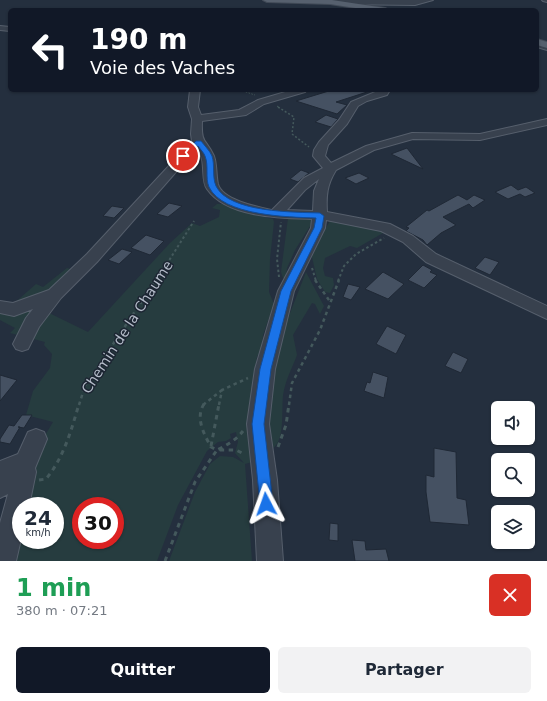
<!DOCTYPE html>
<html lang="fr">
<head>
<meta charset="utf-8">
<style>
	:root { --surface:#fff; --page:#f2f2f3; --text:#1f2937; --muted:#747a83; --accent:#111827 }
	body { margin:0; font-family:"DejaVu Sans",sans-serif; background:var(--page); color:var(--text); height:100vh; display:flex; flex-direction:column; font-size:15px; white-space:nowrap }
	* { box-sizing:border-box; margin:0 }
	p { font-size:13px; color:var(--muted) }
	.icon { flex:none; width:22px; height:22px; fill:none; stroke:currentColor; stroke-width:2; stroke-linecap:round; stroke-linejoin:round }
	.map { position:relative; height:561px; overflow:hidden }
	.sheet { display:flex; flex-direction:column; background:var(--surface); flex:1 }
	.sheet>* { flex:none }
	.guide { position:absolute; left:8px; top:8px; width:531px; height:84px; border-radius:6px; box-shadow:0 1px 3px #0004; background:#111827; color:#fff; overflow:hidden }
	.buttons { position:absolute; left:491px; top:401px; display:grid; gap:8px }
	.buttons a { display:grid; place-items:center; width:44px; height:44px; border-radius:6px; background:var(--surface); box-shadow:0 1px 3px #0004; font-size:20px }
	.speed { position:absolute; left:12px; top:497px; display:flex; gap:8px; font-size:20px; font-weight:700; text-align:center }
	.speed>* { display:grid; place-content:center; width:52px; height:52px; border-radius:50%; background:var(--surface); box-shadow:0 1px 3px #0004; line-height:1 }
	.speed small { font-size:10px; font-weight:400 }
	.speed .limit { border:6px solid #d22; background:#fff; color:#111 }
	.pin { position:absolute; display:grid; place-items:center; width:34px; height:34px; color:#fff; margin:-17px; border:2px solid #fff; border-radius:50%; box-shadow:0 1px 4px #0007 }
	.me { position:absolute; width:44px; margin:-22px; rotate:356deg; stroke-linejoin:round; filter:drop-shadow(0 0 3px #0008) }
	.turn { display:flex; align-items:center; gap:14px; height:84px; padding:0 16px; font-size:18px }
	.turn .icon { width:52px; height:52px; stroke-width:2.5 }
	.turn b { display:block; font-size:28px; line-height:34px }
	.round { display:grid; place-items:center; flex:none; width:42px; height:42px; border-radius:6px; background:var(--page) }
	.overview { display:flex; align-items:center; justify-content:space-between; height:68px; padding:0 16px }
	h1 { font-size:24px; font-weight:700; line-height:30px; color:#1e9e55 }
	.cta { display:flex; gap:8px; margin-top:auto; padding:8px 16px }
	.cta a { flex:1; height:46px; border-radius:6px; background:var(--accent); color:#fff; font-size:16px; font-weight:700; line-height:46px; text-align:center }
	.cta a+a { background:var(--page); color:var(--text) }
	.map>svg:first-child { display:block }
</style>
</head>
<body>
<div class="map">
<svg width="547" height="561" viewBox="0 0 547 561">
	<rect width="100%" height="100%" fill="#242f3e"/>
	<!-- green -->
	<path fill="#263c3f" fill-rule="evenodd" d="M217,204H224L247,213L273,219L274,222L270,259L269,292L274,304L263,335L262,348L257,357L248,414L252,462L245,464L252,561H169L195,492L210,464L220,456L233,457L244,463L235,453L238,442L236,432L230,434L231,438L226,441L218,442L207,451L178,505L157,561H14L21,518V540H55V506H24L37,449L53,422L26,415L33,391L50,368L52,354L44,345L45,342L10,333L15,328L0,320V307L12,305L36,284L43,287L67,268L75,270L45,311L88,332L170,243L192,223L200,226L219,217L220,210L212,208ZM81,506H115V540H81Z
		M288,218L311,219L312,223L295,250L287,268L286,278H283L281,272Z
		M330,221L374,227L382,230L383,233L357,248L350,246L325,258L323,268L325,276L333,278L334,285L330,293L325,292L317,279L311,253Z
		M306,272L324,306L320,314L315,304L312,303L293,335L297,355C293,366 287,377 284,390C280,405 287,440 272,449L269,446L268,399L285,326Z"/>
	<!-- building -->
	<path fill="#455162" stroke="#1f2835" d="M332,90H367V92L336,102L347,105L337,114L296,101Z
		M326,115L338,119L331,127L315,122Z
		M407,148L423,169L391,154Z
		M301,170L309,173L298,182L290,179Z
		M359,173L369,178L356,184L345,178Z
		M511,185L518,190L526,187L535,193L525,197L520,194L508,199L495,192Z
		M458,195L467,200L474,195L485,200L473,208L469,204L443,217L456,225L441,233L427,245L423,240L406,231L409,228L406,227L427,210L429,211Z
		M169,203L182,206L168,217L157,214Z
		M112,206L124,208L114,218L103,216Z
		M146,235L164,241L150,255L131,248Z
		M122,249L132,252L119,264L108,260Z
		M485,257L499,262L490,275L475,268Z
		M423,265L432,270L430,272L437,275L424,288L408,280Z
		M383,272L404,284L388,299L365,289Z
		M348,284L360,287L351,300L343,297Z
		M387,326L406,335L396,354L376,344Z
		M453,352L468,359L461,373L445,366Z
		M373,372L388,377L384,398L364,391L367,382L370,383Z
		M0,375L17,380L0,401Z
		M22,415H32L24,428L18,427H20L10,444L0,442V439L9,425L14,426Z
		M434,448L456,452L457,498L466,500L469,525L430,522L426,492V475L434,477Z
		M330,523L338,524V541L329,540Z
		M352,540L365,541L366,550L386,549L389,561H355Z"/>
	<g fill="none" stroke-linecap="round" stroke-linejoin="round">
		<!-- minor casing -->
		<g stroke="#565f6c" stroke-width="2">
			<path id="minor" d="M421,0H433L415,5L330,4L327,2L330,0Z
				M542,0H547V2L543,1Z
				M0,26L10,27V31L0,30Z
				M537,43L547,46V50L537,47Z
				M190,90H200L198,107L201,115L239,110L258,100L292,90H307L305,92L264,104L246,115L202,121C201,145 206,138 214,156C217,164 216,175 218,184C222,200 258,207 272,210L304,178L323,168L313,156L314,150L319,142L339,120L351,102L380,90H390L387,95L367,101L358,106L347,124L328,145L325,156L331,163L366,146L412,133L480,134L547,119V125L480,140L413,139L374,150L336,170C327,185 326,195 327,212L390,224L413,236L436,254L547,306V319L426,262L403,242L381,231L326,220L325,228L294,291L275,369L269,424L277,480L283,561H257L253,480L247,424L255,369L278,291L311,228L312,219C281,218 227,218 207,189C200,179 207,162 197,148L97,262L61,298L39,327L28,349L22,351L16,349L13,344L26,318L33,309L14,316L0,313V301L13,303L49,290L87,254L192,141L191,134L192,119L188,107ZM319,179L314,191L313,211L287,210L305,190Z
				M36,429L44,432L47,439L35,468L36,472L29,506H21V539L16,561H0V523L8,494L0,498V461L18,454L28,432Z"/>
		</g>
		<!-- major casing -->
		<g stroke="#414a57" stroke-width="2">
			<path id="major" d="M263,0H332L385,8L389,10H368L330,4L267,2Z
				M537,39L547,42V48L537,45Z"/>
		</g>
		<!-- path-far4 -->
		<path stroke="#44595c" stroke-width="1" stroke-dasharray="1.5 1.5" stroke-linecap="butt" d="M240,90L255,95
			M277,106L280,108"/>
		<!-- path-far3 -->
		<path stroke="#44595c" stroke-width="1.5" stroke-dasharray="2 2" stroke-linecap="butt" d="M278,107L294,117L292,134L309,147"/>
		<!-- path-far2 -->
		<path stroke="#44595c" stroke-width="2" stroke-dasharray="2.5 2.5" stroke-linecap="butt" d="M312,268L316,281
			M279,277L277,259L281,222
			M156,281L194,221
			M338,281L344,266L356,254L384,238"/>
		<!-- path-far1 -->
		<path stroke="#44595c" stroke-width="2.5" stroke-dasharray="3.5 3.5" stroke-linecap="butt" d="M315,280L331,303
			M79,405L85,386L156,280
			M203,405L222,390
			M219,405L222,390L248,378
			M289,405L292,383L320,330L339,280"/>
		<!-- path -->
		<path stroke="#44595c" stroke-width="3" stroke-dasharray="4.5 4.5" stroke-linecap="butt" d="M204,404C195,418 204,434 211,447L217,450C227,445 236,440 243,431
			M211,446L219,404
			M278,447L286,425L289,404
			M39,480L46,479C64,457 71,431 79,404
			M165,561L195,482L217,450H236L244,454"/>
		<!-- minor -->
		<use href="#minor" fill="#38414e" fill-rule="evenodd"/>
		<!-- major -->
		<use href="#major" fill="#56606e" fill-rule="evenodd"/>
	</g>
	<!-- route -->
	<path fill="#1a73e8" stroke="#114b97" d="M196,141H201C204,145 210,151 212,156C215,165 212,177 216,186C229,213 295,212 320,213L324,216L322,228L291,291L271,369L264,424L273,504L271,509L266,511L262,509L260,504L252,424L260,369L281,291L314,228L316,218C288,217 223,216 209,187C205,178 209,166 205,156C204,153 200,149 198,146L185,158L180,156Z"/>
	<g text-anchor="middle" stroke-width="3" stroke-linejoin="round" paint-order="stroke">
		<!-- street labels -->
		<g font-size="14" fill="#b4bcc9" stroke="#1d2633">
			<text transform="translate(127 327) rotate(-57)" y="5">Chemin de la Chaume</text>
		</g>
	</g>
</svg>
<div class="buttons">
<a><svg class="icon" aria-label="sound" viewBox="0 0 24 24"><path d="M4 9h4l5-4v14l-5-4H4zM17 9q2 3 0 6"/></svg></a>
<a><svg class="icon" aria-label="search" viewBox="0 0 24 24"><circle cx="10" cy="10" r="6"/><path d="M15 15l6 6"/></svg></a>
<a><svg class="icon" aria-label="layers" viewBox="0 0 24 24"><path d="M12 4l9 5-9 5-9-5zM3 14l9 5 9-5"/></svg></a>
</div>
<div class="speed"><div>24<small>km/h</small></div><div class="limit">30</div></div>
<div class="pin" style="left:183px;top:156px;background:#d93025"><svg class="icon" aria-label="arrive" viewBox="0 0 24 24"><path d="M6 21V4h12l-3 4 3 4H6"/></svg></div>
<svg class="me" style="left:266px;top:504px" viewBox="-20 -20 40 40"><path d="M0-17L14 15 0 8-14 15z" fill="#1a73e8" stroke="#fff" stroke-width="4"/></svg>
<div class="guide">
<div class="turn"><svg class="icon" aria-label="left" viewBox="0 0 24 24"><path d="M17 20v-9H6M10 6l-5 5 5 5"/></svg><div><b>190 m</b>Voie des Vaches</div></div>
</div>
</div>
<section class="sheet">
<div class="overview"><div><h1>1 min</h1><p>380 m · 07:21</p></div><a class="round" style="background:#d93025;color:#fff"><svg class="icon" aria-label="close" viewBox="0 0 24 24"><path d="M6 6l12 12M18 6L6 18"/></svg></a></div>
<div class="cta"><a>Quitter</a><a>Partager</a></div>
</section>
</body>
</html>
